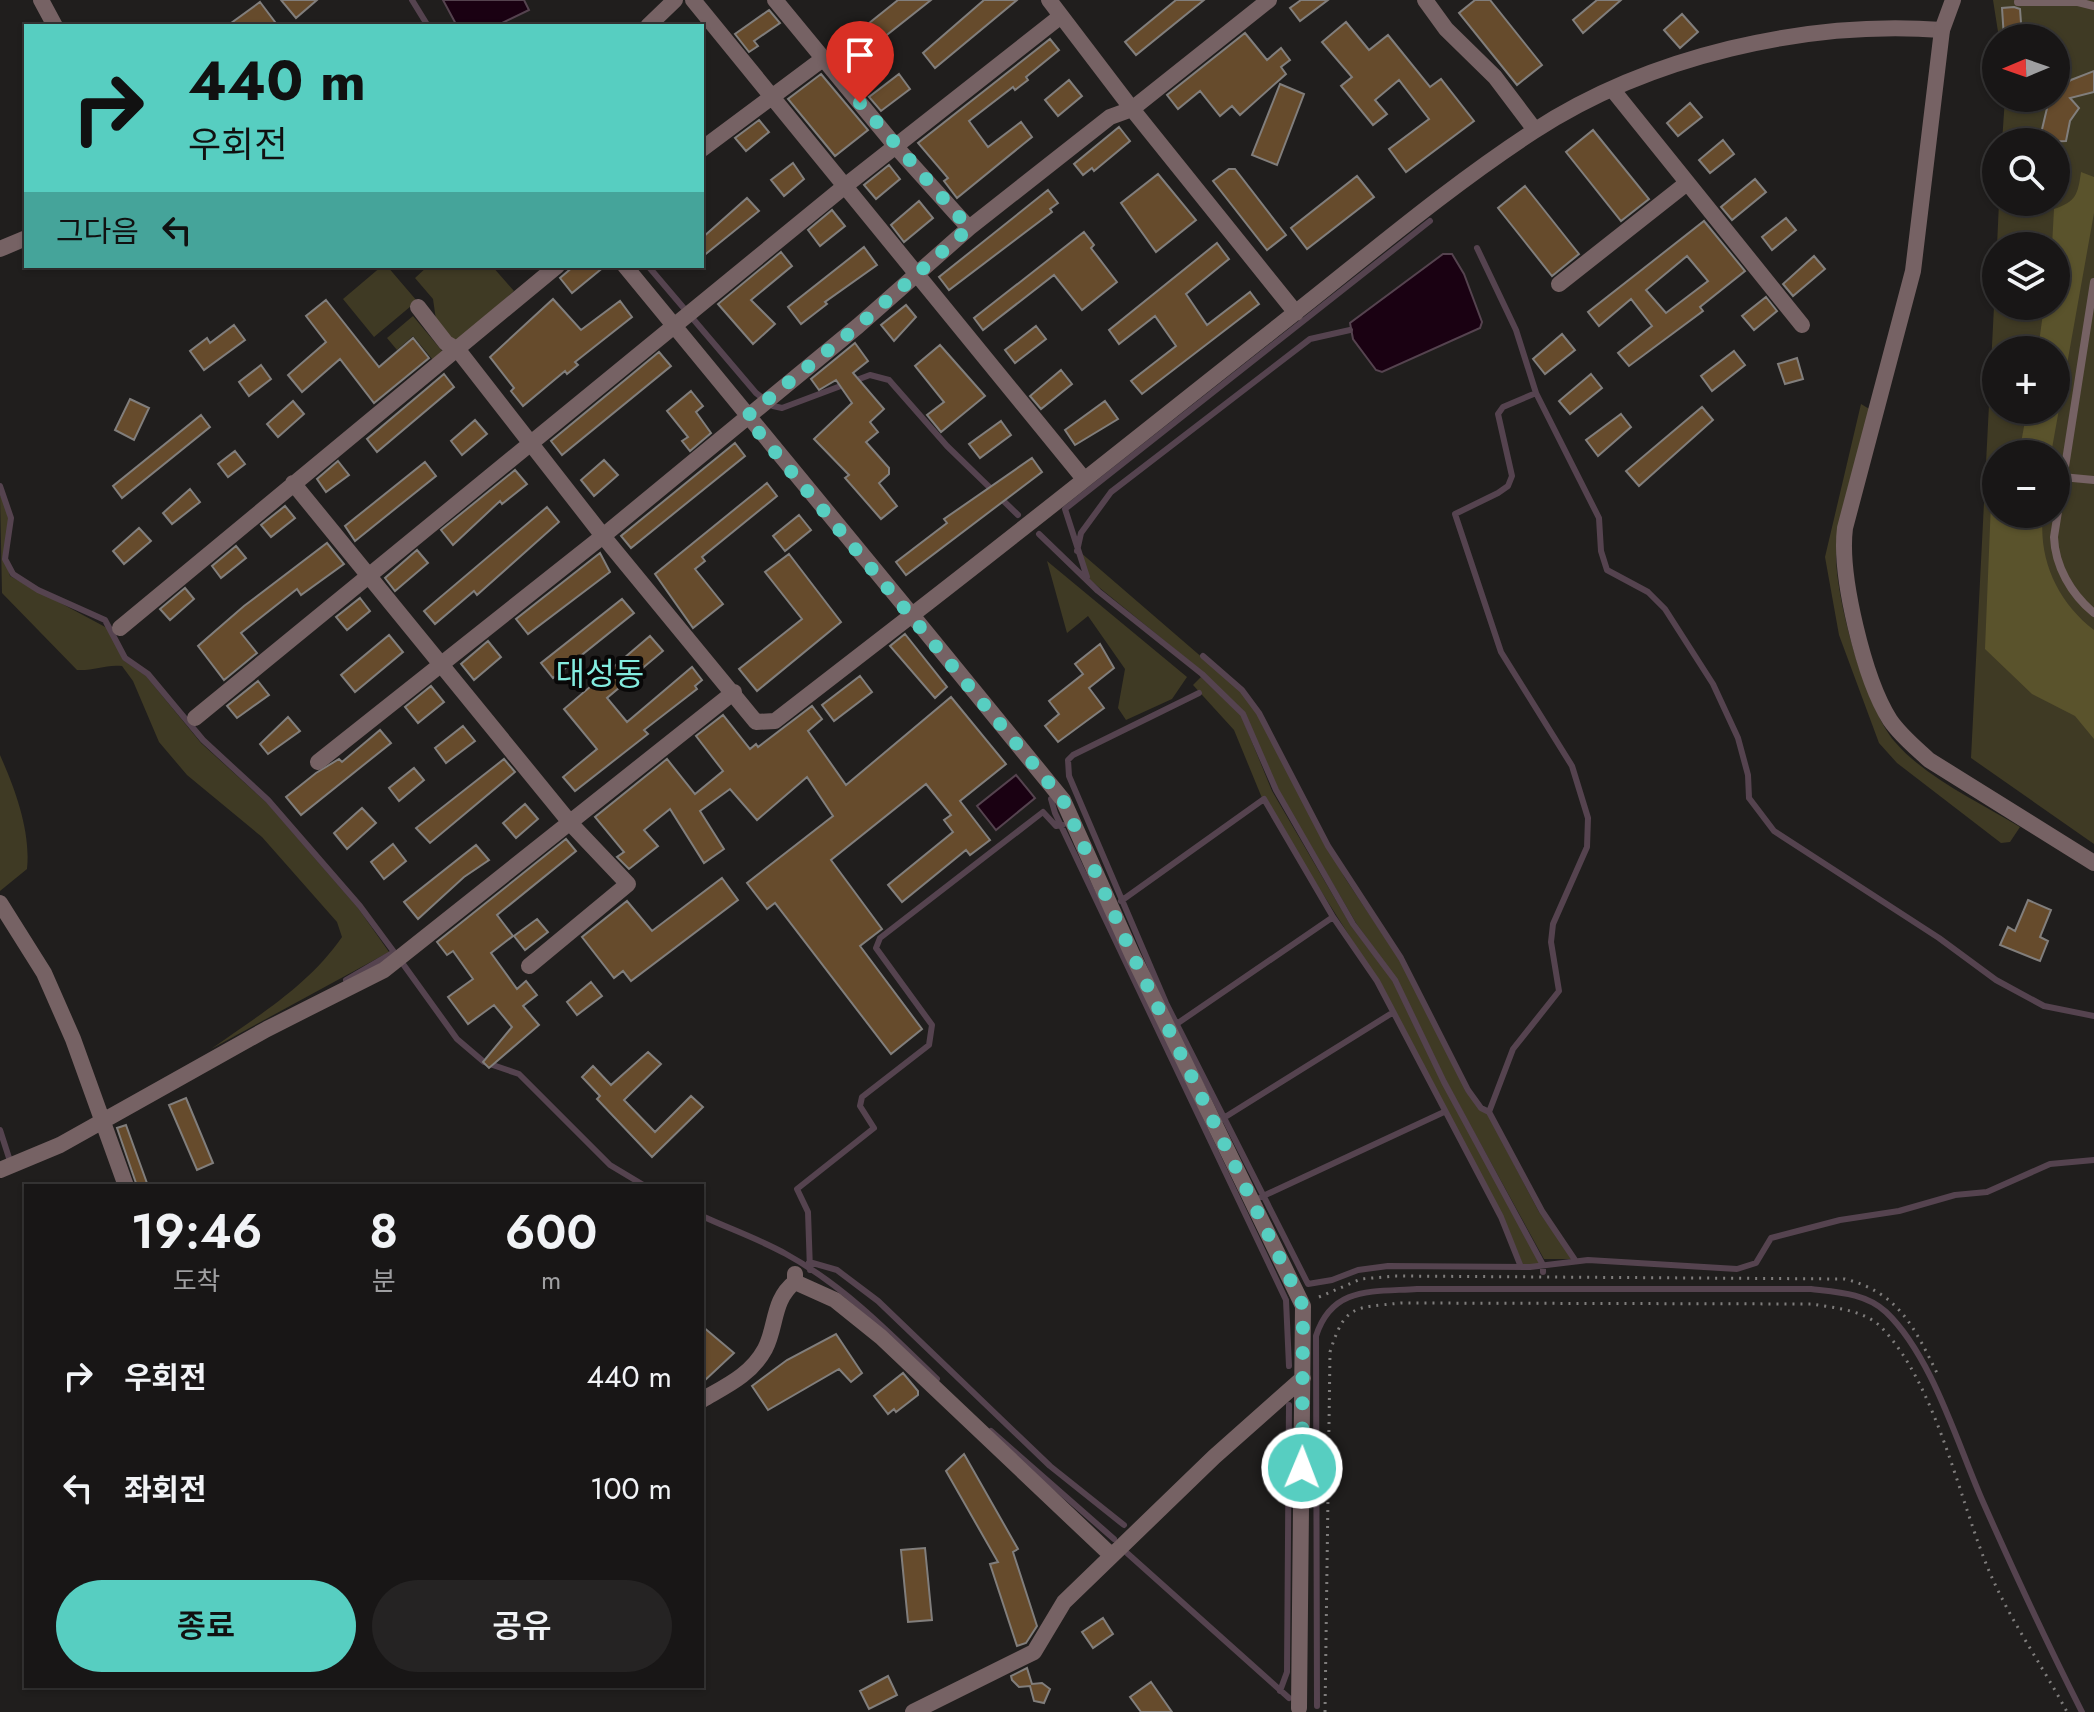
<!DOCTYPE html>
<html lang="ko">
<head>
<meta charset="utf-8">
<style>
	:root { --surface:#181616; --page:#252323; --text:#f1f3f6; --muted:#9f9fa1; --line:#363535; --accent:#57cec1 }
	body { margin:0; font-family:Jost,"Noto Sans KR",sans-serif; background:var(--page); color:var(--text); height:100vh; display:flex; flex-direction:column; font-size:30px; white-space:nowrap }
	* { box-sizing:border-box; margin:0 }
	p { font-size:26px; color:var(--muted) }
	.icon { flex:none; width:44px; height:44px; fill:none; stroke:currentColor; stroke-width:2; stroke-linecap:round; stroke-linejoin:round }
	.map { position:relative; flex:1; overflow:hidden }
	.panel { position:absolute; left:24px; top:1184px; width:680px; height:504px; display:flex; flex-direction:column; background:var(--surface); border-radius:0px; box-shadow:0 2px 6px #0004,0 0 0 2px var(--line) }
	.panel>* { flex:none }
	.banner { position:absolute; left:24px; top:24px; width:680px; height:244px; border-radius:0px; box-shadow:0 2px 6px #0004,0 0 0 2px var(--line); background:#57cec1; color:#111; overflow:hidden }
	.needle { width:52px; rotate:268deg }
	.tools { position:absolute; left:1982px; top:24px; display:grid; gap:16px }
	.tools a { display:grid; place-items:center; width:88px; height:88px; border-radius:50%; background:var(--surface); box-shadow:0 2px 6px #0004,0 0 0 2px var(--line); font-size:40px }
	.pin { position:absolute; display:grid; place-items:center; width:68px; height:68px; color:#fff; margin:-82px -34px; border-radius:50% 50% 50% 0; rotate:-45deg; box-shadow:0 0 8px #0007 }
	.pin .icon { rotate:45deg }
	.me { position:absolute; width:88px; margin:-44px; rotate:1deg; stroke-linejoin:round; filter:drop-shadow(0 0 6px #0008) }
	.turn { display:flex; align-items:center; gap:28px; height:168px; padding:0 32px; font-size:36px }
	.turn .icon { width:104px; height:104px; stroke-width:2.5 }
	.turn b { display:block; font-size:56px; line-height:68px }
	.then { display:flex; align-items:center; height:76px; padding:0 32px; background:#0003; gap:16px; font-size:30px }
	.eta { display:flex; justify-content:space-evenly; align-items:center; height:136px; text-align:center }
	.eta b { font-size:48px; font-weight:600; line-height:56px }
	.primary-button { display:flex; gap:16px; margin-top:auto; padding:16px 32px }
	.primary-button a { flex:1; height:92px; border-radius:48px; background:var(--accent); color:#111; font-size:32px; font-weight:600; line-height:92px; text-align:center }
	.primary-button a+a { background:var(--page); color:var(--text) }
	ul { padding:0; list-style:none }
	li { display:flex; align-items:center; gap:24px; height:112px; padding:0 32px }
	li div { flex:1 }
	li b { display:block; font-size:30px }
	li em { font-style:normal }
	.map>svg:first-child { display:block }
</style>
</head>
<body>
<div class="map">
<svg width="2094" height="1712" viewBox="0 0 2094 1712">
	<rect width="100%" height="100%" fill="#201e1d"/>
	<!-- green -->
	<path fill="#3f3a24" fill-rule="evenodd" d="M1993,0H2094V844L1971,758L1996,267V306H2056V246H1997L1999,202H2056V142H2002L2005,98H2056V38H1999ZM1996,350H2056V410H1996ZM1996,454H2056V514H1996Z
		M382,266H387L417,301L374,337L343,299Z
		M428,266H492L514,291L455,343L436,320L433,299L415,278Z
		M413,316L443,352L433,360L413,336L397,350L387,338Z
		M1861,404L1871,410C1861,448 1836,516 1836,552C1835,598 1865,706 1895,742C1926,778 1979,802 2020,827L2010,842L2001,843L1897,763L1879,743L1839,635L1825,557Z
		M0,495C19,532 0,543 10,576L109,629L123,660L146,676L201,743L267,803L358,908L389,952L211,1049C259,1015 308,986 342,937L337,922L262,837L187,775L159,742L133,681L122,666C106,664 94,671 77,670L2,593Z
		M1080,552L1241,691L1257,714L1345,878L1399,959L1440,1033L1466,1092L1487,1113L1539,1212L1573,1259H1544L1446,1081L1398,981L1356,923L1278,790L1245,713L1203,672L1090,580Z
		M1047,561L1187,677L1172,699L1126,720L1118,708L1125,669L1088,616L1067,633Z
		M1201,677L1241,715L1272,791L1351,926L1393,981L1443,1083L1541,1264L1523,1265L1503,1217L1378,981L1262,798L1234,730L1193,685Z
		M0,755C15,789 31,831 27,869L0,891Z"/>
	<!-- forest -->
	<path fill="#5a532c" d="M2081,172L2094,177V213L2051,454H2019L2027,410H2056V350H2038L2044,306H2056V246H2052L2054,209C2076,202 2078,194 2081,172Z
		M1996,475V514H2043C2038,560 2058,602 2094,630V739L2075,716L2032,694L1985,649L1992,478Z"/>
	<!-- water -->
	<path fill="#1a0112" stroke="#55434f" stroke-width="2" d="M443,0H524L529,10L496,26H457Z
		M1443,254H1452L1464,274L1482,322L1480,328L1382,372L1376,370L1353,339L1350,323Z
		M1016,775L1035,798L996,830L977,806Z"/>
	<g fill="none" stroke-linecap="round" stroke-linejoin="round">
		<!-- stream -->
		<path stroke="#55434f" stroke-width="6" d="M412,0L428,26
			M1477,248L1516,330L1536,393L1503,407L1498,414L1512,476L1508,486L1498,493L1455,514L1501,652L1572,766L1588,818L1587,847L1553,924L1551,942L1559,991L1513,1049L1489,1112L1542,1211L1575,1260
			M648,266L756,393L773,406L782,408L870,375L889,380L947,446L1018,515
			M1536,393L1599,518L1601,551L1607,570L1648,592L1665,609L1713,684L1738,738L1748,775L1749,798L1774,831L1939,938L1996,980L2044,1006L2094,1016
			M0,486L11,518L5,559L13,574L38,590L105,620L125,658L148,674L203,740L268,800L360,906L394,952L346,980
			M1039,534L1098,591L1202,674L1243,714L1276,790L1353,924L1395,980L1444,1082L1543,1265V1272
			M1077,551L1081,533L1111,492L1310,339L1350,330
			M1087,577L1065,509L1430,221
			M1203,656L1242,690L1259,713L1328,846L1401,958L1468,1090L1481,1108L1489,1112
			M1199,693L1073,755L1068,760L1069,776L1166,1003L1308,1284L1332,1280L1358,1270L1388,1266L1530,1267L1588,1260L1737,1269L1756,1263L1771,1238L1840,1220L1899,1211L1955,1195L1987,1192L2050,1164L2094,1160
			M1051,799L1055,813L1286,1300L1289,1366
			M1121,901L1264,799L1333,917L1377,981L1501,1217L1521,1267
			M403,964L457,1039L484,1062L519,1074L610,1165L645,1186
			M1178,1023L1333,917
			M1222,1119L1392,1013
			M0,1130L10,1161
			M1261,1197L1444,1112
			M702,1216C730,1229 759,1239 786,1254C843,1285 891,1334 937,1379
			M809,1262L837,1270L878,1301L1050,1466L1124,1525
			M810,1270L808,1212L797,1189L874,1128L860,1106L862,1097L929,1045L932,1025L876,948L880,938L1043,812L1056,826L1063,825
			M991,1431L1114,1539
			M1127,1553L1289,1698
			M1280,1691L1287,1672L1289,1405
			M1317,1706L1316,1336C1332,1286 1372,1292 1417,1289H1811C1837,1292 1866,1293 1886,1312C1932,1356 1957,1443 1983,1502C2014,1572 2047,1643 2082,1712"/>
	</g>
	<!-- building -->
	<path fill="#664b2c" stroke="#817e7c" stroke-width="2" fill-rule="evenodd" d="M281,0H317L296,18Z
		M898,0H931L845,68L833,52Z
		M984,0H1017L935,68L923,53Z
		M1176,0H1204L1136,55L1125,42Z
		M1301,0H1328L1300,21L1290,8Z
		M1475,0H1490L1542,65L1517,85L1459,13Z
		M1597,0H1621L1583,33L1573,20Z
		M260,2L278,26H227Z
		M2014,7L2020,9L2022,37L2004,38L2002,8Z
		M769,10L780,23L754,41L758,46L749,52L735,34Z
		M1682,14L1698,32L1680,48L1664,30Z
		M1346,22L1369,50L1388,35L1430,87L1441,79L1474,121L1406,172L1389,149L1429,119L1399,80L1375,100L1387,114L1373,125L1341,86L1352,77L1322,42Z
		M1245,33L1267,60L1281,48L1290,60L1281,67L1286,74L1240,115L1232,106L1220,116L1200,91L1178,109L1167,95Z
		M1050,39L1059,50L1026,77L1028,80L1015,90L1013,87L969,121L988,147L1021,122L1032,137L957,198L944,181L948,178L918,143Z
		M2094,71V92L2070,98L2079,108L2070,121L2066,141L2039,142L2048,104L2036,107L2047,98H2056V91L2071,80Z
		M821,74L868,130L835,156L788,99Z
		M899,74L910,89L881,111L869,97Z
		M1069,80L1082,96L1058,116L1045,100Z
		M1280,84L1304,94L1277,165L1252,155Z
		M1690,103L1702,117L1678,136L1667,123Z
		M759,120L769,132L746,151L735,138Z
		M1119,127L1130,141L1094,171L1092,168L1083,175L1074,164Z
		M1593,130L1649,199L1621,221L1566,152Z
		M1723,140L1734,154L1710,173L1699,160Z
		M793,163L804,179L784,196L771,180Z
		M889,165L900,179L876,199L864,185Z
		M1229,169H1235L1286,235L1267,250L1213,181Z
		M1158,174L1196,220L1156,252L1121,203Z
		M1357,176L1374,197L1307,249L1291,228Z
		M1755,179L1766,192L1732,220L1721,207Z
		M1525,186L1579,254L1552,276L1498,208Z
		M1048,190L1058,203L1050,209L1052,212L949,290L939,277Z
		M747,198L759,211L702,257V238Z
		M919,201L933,218L904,242L891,225Z
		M832,210L845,226L820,246L808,230Z
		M1786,218L1796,230L1772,250L1762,237Z
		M1704,221L1745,271L1700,307L1703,311L1629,366L1618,353L1652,326L1631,299L1599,326L1588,312ZM1687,256L1708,281L1666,313L1646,290Z
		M1084,232L1094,245L1091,248L1117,282L1082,310L1054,275L983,330L974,318Z
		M1217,243L1229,259L1186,294L1207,325L1250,292L1259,304L1142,394L1131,381L1176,346L1155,316L1119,344L1109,330Z
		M864,247L877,265L825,302L827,304L801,324L788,307Z
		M781,252L792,266L751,300L775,324L753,344L718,304Z
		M1814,256L1825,269L1793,296L1783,284Z
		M574,266H605L572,293L560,278Z
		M1766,297L1777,311L1754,330L1742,316Z
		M553,299L581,330L620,301L632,317L575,362L578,365L567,374L565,371L523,406L511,391L514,388L490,357Z
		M326,300L379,367L413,338L429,358L374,403L340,359L302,392L288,375L326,342L306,316Z
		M906,305L916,317L894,341L881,325Z
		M234,325L245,340L204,370L190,351L207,338L210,343Z
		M1036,326L1046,339L1015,363L1005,350Z
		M1562,334L1575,350L1545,374L1533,359Z
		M855,343L868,361L853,373L884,409L870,422L878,432L866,442L889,468V474L879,483L897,506L881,519L845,478L849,475L814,439L852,403L836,380L819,390L811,379Z
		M940,345L985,396L941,432L927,415L944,402L915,366Z
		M1734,351L1745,365L1712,391L1701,376Z
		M659,352L671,366L562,455L551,441Z
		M1797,358L1803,379L1785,384L1778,364Z
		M261,365L271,379L249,396L239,382Z
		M1061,370L1072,384L1041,409L1030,396Z
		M444,374L454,387L377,452L367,439Z
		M1591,374L1602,388L1570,414L1559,401Z
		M691,391L703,406L696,412L711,433L690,451L682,441L688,437L667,411Z
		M130,399L149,408L134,440L115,430Z
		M293,401L304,414L278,437L267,424Z
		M1105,401L1118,419L1075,445L1065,430Z
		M1702,407L1713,420L1639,486L1626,471Z
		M1621,414L1631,427L1598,456L1586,440Z
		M201,415L210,427L122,498L113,486Z
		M475,420L487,434L462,455L451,441Z
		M1001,421L1011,435L980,458L969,444Z
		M735,443L745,456L631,548L621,536Z
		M235,451L245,464L228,477L218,464Z
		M1032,458L1042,472L906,575L896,562L947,523L944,519Z
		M604,460L618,475L594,496L581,480Z
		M338,461L349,475L326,492L317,479Z
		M425,462L436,476L355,541L345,526Z
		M515,470L527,484L502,504L500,501L453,545L441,530Z
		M767,483L777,496L702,557L705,561L695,569L723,604L693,628L655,574Z
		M190,489L200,502L172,524L163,513Z
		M285,506L295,518L271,537L261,525Z
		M547,507L559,522L477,595L474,591L435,624L424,611Z
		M799,515L811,530L785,551L773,536Z
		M139,528L151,541L124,564L113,551Z
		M327,543L344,564L301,595L297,589L241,633L257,653L224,680L198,646L244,606Z
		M236,546L246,558L221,578L212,566Z
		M417,550L428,563L395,591L385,578Z
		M600,553L610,572L528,634L516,619Z
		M789,554L841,622L757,691L739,669L802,619L765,572Z
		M185,588L194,599L170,620L160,609Z
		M360,598L370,611L347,630L336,617Z
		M622,599L634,613L553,678L541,663Z
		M905,634L947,687L935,698L890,646Z
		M389,635L403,652L355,692L341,675Z
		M650,636L663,651L607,698L627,722L692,667L702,680L695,686L697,689L644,730L648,734L575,791L563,777L597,749L564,709Z
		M488,641L501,657L474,680L461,664Z
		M1100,644L1114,668L1089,688L1104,708L1058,742L1045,726L1059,714L1049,701L1083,674L1075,664Z
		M860,676L872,692L834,721L822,705Z
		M258,681L269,695L237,718L227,706Z
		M431,686L444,702L418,723L405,707Z
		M951,697L1006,764L960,801L990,840L970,855L966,850L902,902L888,885L953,832L944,820L951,815L926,784L831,860L882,929L860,946L922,1029L891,1054L775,903L767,909L747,883L833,816L807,777L757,820L730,789L700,811L724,849L704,863L670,809L644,830L658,846L629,869L617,857L624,852L595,817L667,759L695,794L723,771L696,736L723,715L750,749L756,744L758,747L812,706L822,719L808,731L846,785Z
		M288,717L300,731L268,754L260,744Z
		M463,726L475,741L446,763L435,748Z
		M380,730L391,743L301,815L286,797L316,773L339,759L342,762Z
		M504,759L515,772L430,843L416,828Z
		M414,768L424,780L399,801L389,788Z
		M525,804L538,819L516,838L503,823Z
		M362,808L376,823L347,849L334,833Z
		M566,839L576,851L497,915L513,936L491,953L517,989L526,981L537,995L523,1006L539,1025L489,1068L483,1062L512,1027L494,1005L468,1024L448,997L473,979L453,951L447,955L437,942Z
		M393,844L406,861L384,879L371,862Z
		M476,845L489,860L464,877L418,919L404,902Z
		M722,878L738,900L631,981L623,971L614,978L582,937L627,901L652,931Z
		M2028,900L2051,910L2040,937L2048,941L2040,961L2000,945L2008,927L2015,931Z
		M537,919L548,932L525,950L514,936Z
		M591,982L602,996L577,1015L567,1002Z
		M648,1052L661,1064L624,1100L655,1132L691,1096L703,1107L652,1157L597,1099L600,1096L582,1077L593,1066L611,1085Z
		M186,1098L213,1163L197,1170L169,1105Z
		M126,1125L148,1186H137L117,1128Z
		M702,1326L734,1353L702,1383Z
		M836,1334L862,1373L851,1382L839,1369L768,1410L752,1386L787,1360Z
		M903,1373L918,1391V1395L896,1412L894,1409L888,1414L874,1396Z
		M964,1454L1018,1549L1013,1552L1037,1626L1026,1643L1017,1646L990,1564L998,1562L946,1471Z
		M925,1548L932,1620L908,1622L901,1550Z
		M1103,1618L1113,1634L1093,1648L1082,1632Z
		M1027,1668L1032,1684L1042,1683L1050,1689L1044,1703L1034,1701L1030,1686L1019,1687L1012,1680L1011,1676Z
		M888,1676L897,1695L869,1709L860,1691Z
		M1151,1682L1172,1712H1141L1130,1697Z"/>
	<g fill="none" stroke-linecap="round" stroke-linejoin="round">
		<!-- path -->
		<path stroke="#7f7d7c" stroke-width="3" stroke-dasharray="2 6" stroke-linecap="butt" d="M1319,1297L1361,1279L1395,1276L1845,1279C1900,1293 1915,1329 1939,1377
			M1325,1712L1330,1352C1345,1304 1354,1308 1401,1303L1812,1304C1835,1308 1864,1310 1881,1327C1935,1383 1957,1490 1985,1561C2006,1615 2040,1661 2067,1712"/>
		<!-- service -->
		<path stroke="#766264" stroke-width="8" d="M2018,2H2078L2094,6
			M2094,282L2054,537C2055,566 2071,594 2094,613
			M2062,477L2094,480"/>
		<!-- minor -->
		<path stroke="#766264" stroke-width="16" d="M41,0L55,26
			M693,0L1084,479
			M775,0L897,148L969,228
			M1049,0L1132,109L1296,313
			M1425,0L1446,29L1495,77L1535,130
			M648,26L675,0
			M1612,89L1802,325
			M702,149L824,58
			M0,249L26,238
			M625,266L912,615C1036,519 1158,421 1281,324C1364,259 1445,189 1534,131C1649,56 1806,20 1942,30
			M1559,284L1687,183
			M418,307L446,343L458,350L603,536L756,722L775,721L912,615L1063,800L1132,954L1303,1306L1299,1708
			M293,483L572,825L628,884L529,966
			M120,628L557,266
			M195,718L845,186L1061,16
			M318,762L603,536L858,326L969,228L1110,117L1132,109L1269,0
			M0,903L44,973L73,1039L126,1186
			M0,1170L60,1145L267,1029L384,970L734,692
			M795,1282L835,1300L881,1337L1111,1555
			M702,1400C726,1386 751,1375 765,1349C777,1326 772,1300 795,1282V1274
			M913,1712L1034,1652L1064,1602L1214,1457L1303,1378"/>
		<!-- tertiary -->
		<path stroke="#766264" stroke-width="16" d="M1953,0L1942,30L1913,271L1845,528C1839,575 1864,679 1890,720C1901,736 1915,747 1929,760L2094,863"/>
	</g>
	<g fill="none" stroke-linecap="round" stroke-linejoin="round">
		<!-- route -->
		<path stroke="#57cec1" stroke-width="14" stroke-dasharray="0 25.2" d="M860,103L969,228L858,326L746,417L1063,800L1132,954L1303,1306L1302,1468"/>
	</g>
	<g text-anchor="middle" stroke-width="8" stroke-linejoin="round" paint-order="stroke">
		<!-- quarter labels -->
		<g font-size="32" fill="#84ede0" stroke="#090808">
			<text x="600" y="685">대성동</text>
		</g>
	</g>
</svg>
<div class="tools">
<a><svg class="needle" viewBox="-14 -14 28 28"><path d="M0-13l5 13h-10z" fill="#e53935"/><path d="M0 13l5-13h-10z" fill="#9f9fa1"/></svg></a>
<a><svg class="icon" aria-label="search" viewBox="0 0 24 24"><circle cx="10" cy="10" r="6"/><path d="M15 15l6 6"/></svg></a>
<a><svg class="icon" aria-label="layers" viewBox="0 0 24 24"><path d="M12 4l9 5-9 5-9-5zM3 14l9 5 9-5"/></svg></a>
<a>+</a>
<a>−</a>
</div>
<div class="pin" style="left:860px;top:103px;background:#d93025"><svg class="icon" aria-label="arrive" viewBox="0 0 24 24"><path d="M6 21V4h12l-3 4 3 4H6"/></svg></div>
<svg class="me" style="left:1302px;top:1468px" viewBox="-20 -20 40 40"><circle r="17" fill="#57cec1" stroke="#fff" stroke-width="3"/><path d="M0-11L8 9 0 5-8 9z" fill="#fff"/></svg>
<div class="banner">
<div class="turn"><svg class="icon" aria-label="right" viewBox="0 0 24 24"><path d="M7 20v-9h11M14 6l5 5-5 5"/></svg><div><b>440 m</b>우회전</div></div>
<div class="then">그다음<svg class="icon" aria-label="left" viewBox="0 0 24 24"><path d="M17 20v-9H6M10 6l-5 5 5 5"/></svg></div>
</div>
<section class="panel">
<div class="eta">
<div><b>19:46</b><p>도착</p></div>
<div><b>8</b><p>분</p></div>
<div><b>600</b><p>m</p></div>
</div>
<ul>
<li><svg class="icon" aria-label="right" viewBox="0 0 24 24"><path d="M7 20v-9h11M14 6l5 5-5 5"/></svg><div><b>우회전</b></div><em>440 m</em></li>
<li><svg class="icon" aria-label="left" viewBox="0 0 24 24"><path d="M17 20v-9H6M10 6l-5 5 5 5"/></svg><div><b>좌회전</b></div><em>100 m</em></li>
</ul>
<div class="primary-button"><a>종료</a><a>공유</a></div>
</section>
</div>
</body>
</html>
